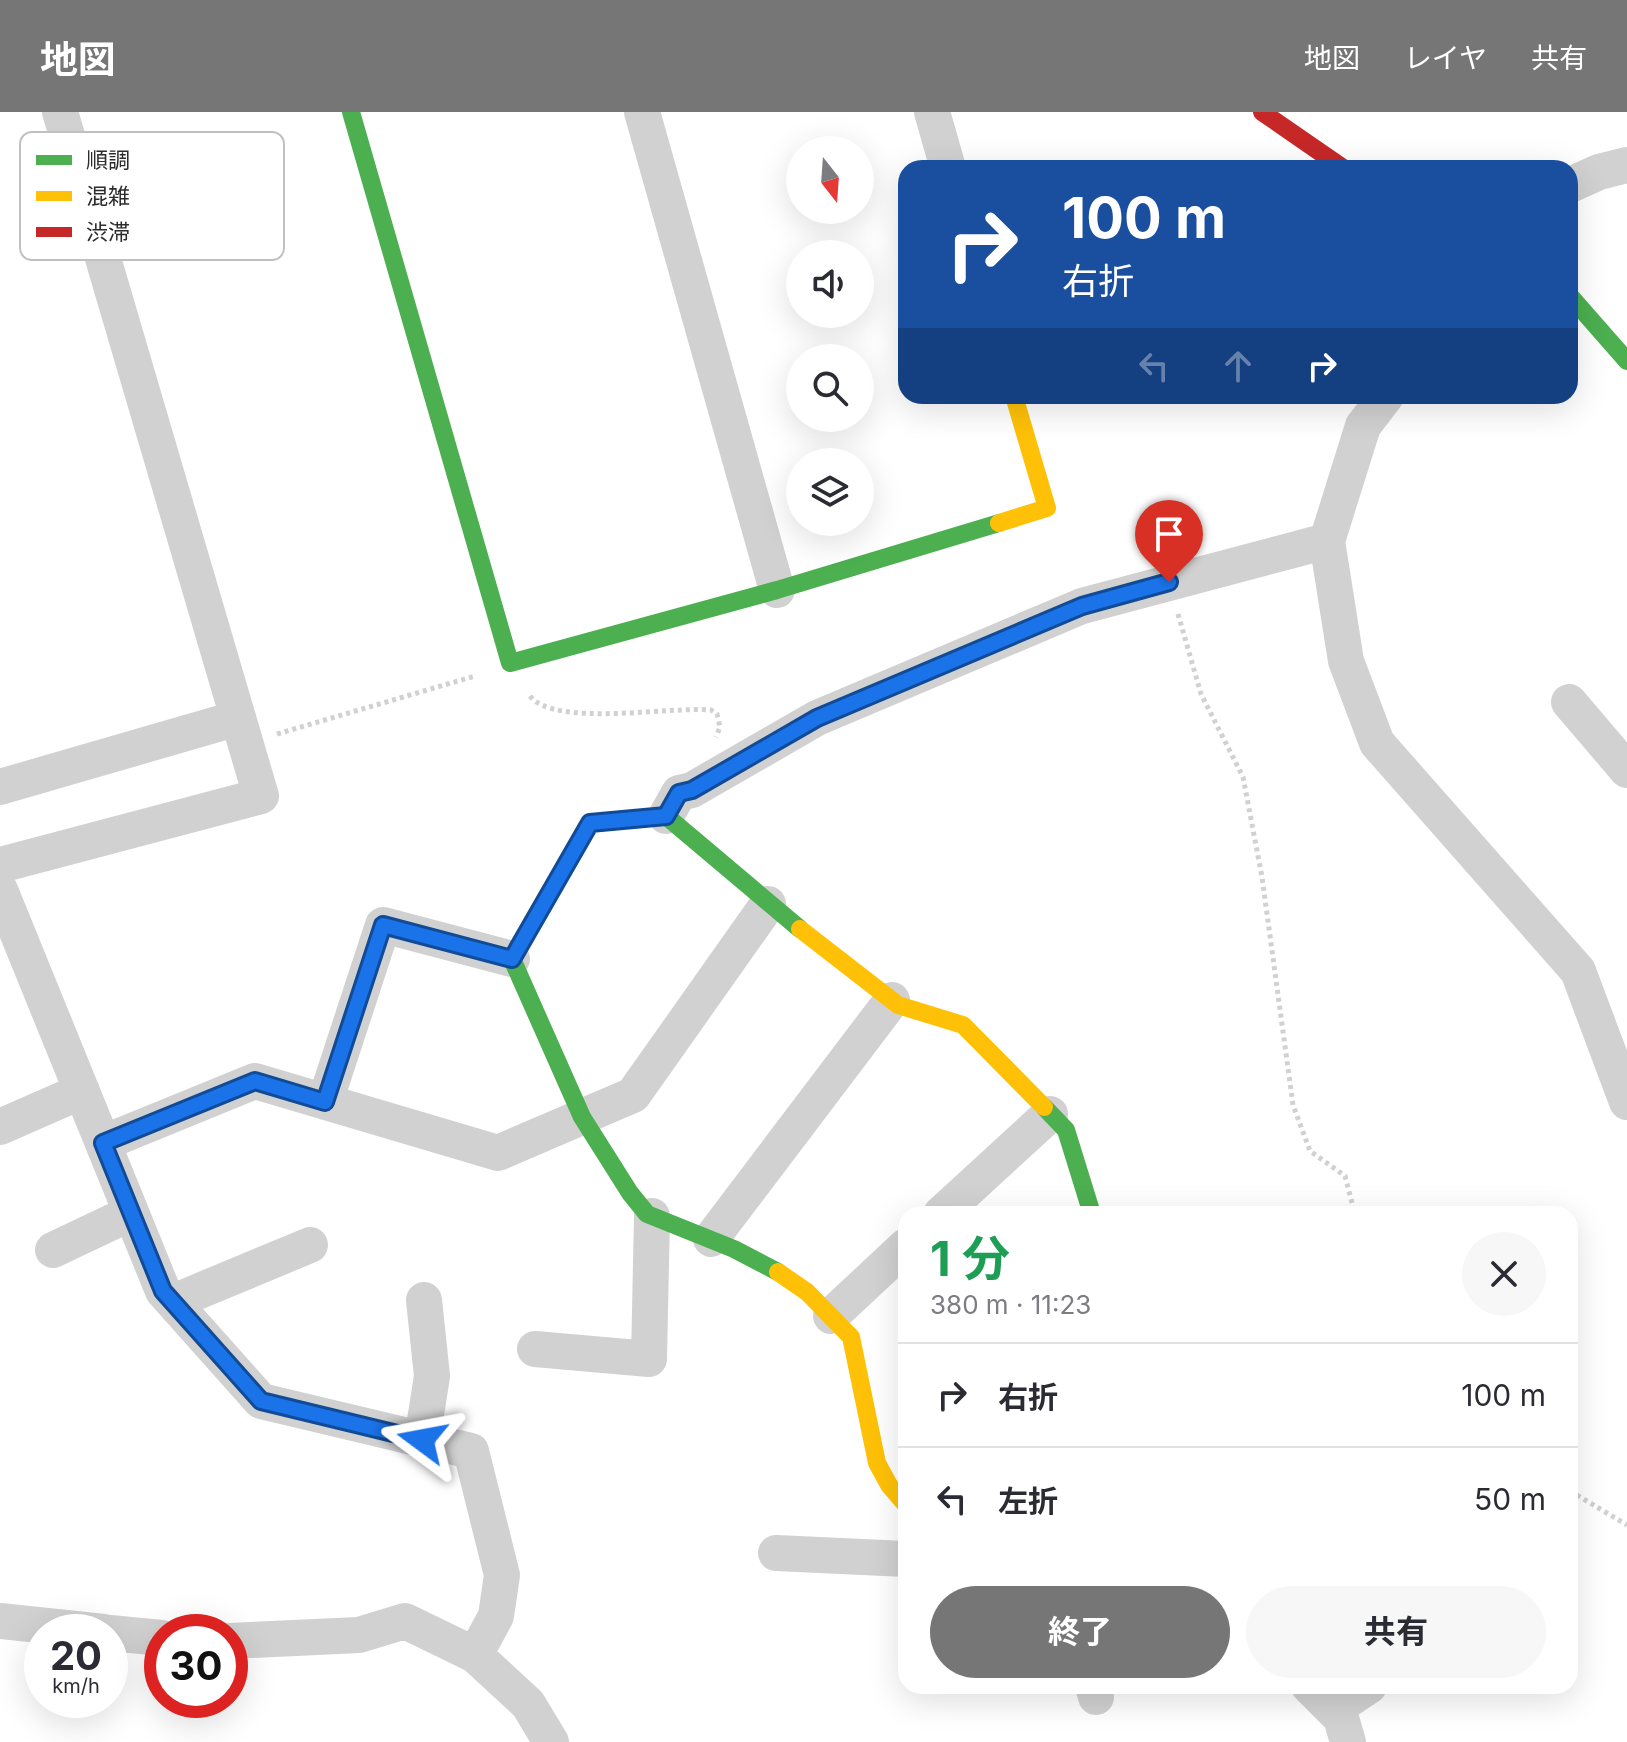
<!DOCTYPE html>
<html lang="ja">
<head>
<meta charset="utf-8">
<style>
	:root { --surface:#fff; --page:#f7f7f7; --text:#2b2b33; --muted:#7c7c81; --line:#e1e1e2; --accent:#767676 }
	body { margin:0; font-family:Inter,"Noto Sans JP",sans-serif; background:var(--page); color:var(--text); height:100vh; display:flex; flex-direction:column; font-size:30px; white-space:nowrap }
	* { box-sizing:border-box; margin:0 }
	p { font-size:26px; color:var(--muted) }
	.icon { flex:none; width:44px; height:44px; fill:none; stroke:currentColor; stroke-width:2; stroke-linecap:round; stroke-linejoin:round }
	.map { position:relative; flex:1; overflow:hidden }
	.drawer { position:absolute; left:898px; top:1094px; width:680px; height:488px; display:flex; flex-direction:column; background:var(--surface); border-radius:24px; box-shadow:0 8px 32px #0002 }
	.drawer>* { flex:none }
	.guide { position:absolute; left:898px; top:48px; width:680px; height:244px; border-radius:24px; box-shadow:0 8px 32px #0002; background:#1a4fa0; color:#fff; overflow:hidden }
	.needle { width:52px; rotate:163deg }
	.controls { position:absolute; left:786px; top:24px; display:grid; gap:16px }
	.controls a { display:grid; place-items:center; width:88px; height:88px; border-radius:50%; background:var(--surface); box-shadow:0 8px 32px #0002; font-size:40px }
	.speed { position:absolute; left:24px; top:1502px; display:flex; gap:16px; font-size:40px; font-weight:700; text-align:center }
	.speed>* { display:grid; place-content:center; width:104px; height:104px; border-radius:50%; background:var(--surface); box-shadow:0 8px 32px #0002; line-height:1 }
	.speed small { font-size:20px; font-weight:400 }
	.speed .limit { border:12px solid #d22; background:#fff; color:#111 }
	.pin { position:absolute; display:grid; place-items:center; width:68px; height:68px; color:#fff; margin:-82px -34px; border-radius:50% 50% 50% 0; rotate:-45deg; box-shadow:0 0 8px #0007 }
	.pin .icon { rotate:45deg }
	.me { position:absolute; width:88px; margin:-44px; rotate:283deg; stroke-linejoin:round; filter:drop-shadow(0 0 6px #0008) }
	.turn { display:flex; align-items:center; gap:28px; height:168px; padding:0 32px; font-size:36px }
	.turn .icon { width:104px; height:104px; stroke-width:2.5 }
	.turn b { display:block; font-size:56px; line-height:68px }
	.lanes { display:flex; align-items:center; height:76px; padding:0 32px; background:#0003; justify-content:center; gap:40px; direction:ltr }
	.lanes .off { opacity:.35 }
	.round { display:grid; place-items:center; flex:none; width:84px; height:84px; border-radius:42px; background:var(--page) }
	.overview { display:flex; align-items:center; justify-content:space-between; height:136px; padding:0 32px }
	h1 { font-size:48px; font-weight:700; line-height:60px; color:#1e9e55 }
	.cta { display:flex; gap:16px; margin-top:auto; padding:16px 32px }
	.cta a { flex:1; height:92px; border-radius:48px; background:var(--accent); color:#fff; font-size:32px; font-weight:700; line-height:92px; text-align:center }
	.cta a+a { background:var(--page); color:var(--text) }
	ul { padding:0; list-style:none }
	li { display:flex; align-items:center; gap:24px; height:104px; padding:0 32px; border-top:2px solid var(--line) }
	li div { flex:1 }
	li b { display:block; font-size:30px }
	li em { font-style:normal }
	header { display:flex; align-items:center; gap:48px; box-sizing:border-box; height:112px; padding:0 40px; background:var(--accent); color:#fff }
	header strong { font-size:38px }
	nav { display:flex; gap:44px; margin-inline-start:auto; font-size:28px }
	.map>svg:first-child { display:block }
</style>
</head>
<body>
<header>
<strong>地図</strong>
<nav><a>地図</a><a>レイヤ</a><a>共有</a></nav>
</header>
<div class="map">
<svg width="1627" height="1630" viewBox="0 0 1627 1630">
	<rect width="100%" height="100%" fill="#fff"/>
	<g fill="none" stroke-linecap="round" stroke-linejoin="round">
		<!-- path -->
		<path stroke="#d1d1d1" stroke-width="5" stroke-dasharray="4 4" stroke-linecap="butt" d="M1178,502L1201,582L1243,665L1262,765L1293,993L1310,1039L1345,1064L1355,1102
			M530,584C555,616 671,594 711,598L717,602L720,615L716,625
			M277,622L475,564
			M1570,1379L1627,1413"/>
		<!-- street -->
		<path stroke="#d1d1d1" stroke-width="36" d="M642,0L777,478
			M932,0L948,56
			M1570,73L1599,60L1627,53
			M1386,284L1363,314L1327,429L1346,549L1377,631L1578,859L1627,990
			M1569,590L1627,658
			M0,675L238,606
			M666,704L679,681L692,678L817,606L1082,494L1327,429
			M0,753L261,684L60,0
			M0,778L163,1179L261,1289L471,1339L502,1463L496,1504L475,1543
			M325,990L383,813L512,847
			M0,1015L82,979
			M103,1031L255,969L498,1041L633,983L768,792
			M941,1102L1050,1002
			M711,1127L892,888
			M53,1138L131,1101
			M173,1190L310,1133
			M831,1204L906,1134
			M535,1237L649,1247L652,1104
			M422,1328L432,1264L424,1188
			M776,1441L906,1447
			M0,1509L104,1520
			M110,1521L162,1526
			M230,1529L359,1523L405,1509L475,1543L528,1592L551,1630
			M1093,1574L1096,1585
			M1309,1574L1341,1606L1348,1630
			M1333,1598L1369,1574"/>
		<!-- fast -->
		<path stroke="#4caf50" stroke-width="18" d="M351,0L510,551L777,478L999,411
			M1570,184L1627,249
			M1044,995L1066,1018L1092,1102
			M778,1160L734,1137L647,1102L630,1081L582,1005L512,847L590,711L666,704L800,817"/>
		<!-- slow -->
		<path stroke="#ffc107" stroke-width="18" d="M999,411L1047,396L1014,284
			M800,817L898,893L963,913L1044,995
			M778,1160L807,1180L851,1225L877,1351L889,1373L906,1393"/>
		<!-- jam -->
		<path stroke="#c62828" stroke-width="18" d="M1262,0L1343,56"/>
	</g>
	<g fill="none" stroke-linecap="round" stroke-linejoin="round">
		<!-- route casing -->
		<g stroke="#114b97" stroke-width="20">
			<path id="route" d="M422,1328L261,1289L163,1179L103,1031L255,969L325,990L383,813L512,847L590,711L666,704L679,681L692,678L817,606L1082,494L1169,470"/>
		</g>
		<!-- route -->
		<use href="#route" stroke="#1a73e8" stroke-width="14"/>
	</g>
	<!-- legend -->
	<rect x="20" y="20" width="264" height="128" rx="12" fill="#fff" stroke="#c0c0c0" stroke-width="2"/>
	<rect x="36" y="43" width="36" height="10" fill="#4caf50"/>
	<rect x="36" y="79" width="36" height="10" fill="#ffc107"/>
	<rect x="36" y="115" width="36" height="10" fill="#c62828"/>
	<g font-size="22" fill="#2c2c2c">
		<text x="86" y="56">順調</text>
		<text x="86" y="92">混雑</text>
		<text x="86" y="128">渋滞</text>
	</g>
</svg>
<div class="controls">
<a><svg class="needle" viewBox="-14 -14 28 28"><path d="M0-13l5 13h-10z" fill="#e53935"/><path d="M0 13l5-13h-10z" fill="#7c7c81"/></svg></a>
<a><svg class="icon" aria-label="sound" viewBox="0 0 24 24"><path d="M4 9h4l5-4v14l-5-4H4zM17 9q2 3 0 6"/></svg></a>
<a><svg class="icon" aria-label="search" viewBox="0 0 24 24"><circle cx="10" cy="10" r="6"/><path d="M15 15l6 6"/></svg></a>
<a><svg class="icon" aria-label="layers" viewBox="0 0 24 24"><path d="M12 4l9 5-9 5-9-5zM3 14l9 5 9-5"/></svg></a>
</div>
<div class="speed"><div>20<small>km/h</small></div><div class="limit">30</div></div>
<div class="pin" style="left:1169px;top:470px;background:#d93025"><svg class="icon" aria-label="arrive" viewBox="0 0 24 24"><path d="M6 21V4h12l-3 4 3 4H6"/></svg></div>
<svg class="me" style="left:422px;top:1328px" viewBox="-20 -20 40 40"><path d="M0-17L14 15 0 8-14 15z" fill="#1a73e8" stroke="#fff" stroke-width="4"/></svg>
<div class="guide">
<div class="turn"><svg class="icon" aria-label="right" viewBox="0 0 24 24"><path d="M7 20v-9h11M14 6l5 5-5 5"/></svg><div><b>100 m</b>右折</div></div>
<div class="lanes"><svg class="icon off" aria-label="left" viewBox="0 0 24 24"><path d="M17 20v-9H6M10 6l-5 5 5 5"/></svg><svg class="icon off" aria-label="ahead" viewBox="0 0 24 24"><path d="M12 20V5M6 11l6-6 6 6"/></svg><svg class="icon" aria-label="right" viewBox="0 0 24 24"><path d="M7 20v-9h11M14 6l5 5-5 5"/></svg></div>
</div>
<section class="drawer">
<div class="overview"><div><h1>1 分</h1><p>380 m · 11:23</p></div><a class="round"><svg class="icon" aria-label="close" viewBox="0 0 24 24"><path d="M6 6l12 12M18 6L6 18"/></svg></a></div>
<ul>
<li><svg class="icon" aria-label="right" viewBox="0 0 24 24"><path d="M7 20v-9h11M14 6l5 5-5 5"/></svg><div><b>右折</b></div><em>100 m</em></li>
<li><svg class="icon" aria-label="left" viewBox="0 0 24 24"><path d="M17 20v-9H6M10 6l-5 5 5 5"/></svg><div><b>左折</b></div><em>50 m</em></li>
</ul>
<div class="cta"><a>終了</a><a>共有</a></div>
</section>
</div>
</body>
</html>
